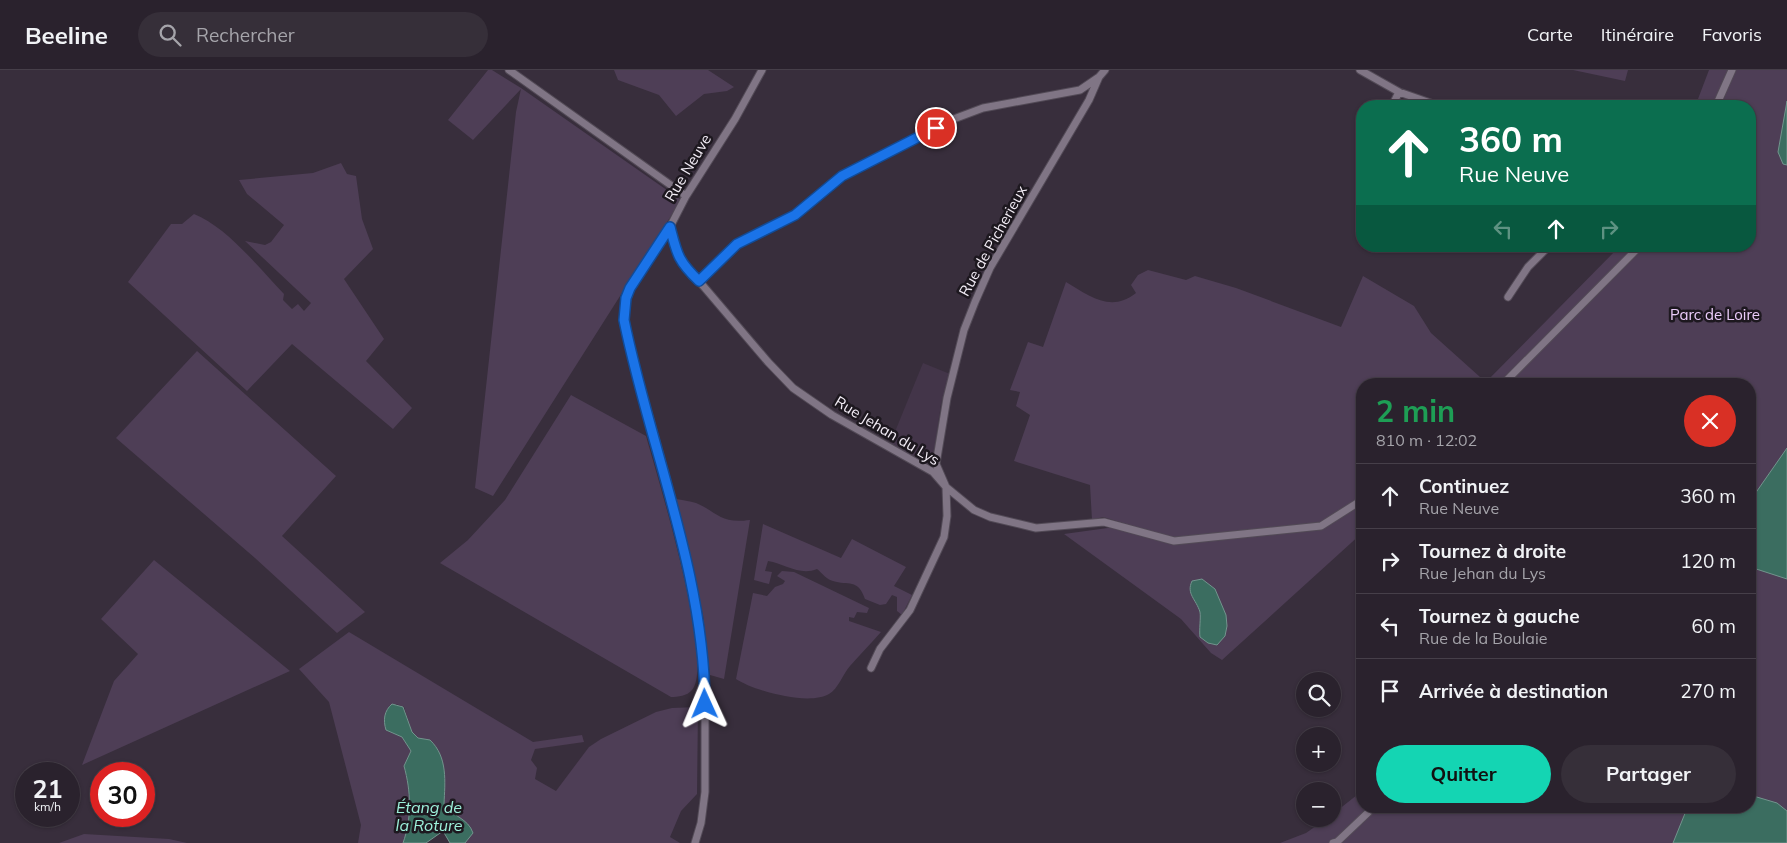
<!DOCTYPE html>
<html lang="fr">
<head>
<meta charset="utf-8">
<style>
	:root { --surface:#2a222d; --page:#362f39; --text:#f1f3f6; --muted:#a5a4aa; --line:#463f49; --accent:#14d5b3 }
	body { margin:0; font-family:Mulish,sans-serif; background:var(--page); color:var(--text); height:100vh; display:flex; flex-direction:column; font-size:19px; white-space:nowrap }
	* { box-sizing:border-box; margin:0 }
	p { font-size:16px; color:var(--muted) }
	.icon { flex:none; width:28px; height:28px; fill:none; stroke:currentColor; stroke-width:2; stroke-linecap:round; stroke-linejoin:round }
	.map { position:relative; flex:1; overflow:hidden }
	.sheet { position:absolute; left:1356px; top:308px; width:400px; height:435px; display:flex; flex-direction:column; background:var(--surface); border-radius:20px; box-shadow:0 1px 4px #0004,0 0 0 1px var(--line) }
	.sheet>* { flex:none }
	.hud { position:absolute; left:1356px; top:30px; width:400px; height:152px; border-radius:20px; box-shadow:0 1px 4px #0004,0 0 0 1px var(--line); background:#0b6e4f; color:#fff; overflow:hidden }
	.buttons { position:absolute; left:1296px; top:602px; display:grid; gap:10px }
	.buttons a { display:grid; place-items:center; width:45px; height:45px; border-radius:50%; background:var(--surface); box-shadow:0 1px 4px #0004,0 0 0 1px var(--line); font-size:25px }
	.speed { position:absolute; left:15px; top:692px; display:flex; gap:10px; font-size:25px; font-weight:700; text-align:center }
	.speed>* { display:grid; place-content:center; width:65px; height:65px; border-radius:50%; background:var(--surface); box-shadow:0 1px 4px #0004,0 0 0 1px var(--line); line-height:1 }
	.speed small { font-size:12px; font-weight:400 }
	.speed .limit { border:8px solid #d22; background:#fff; color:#111 }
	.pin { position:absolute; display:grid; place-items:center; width:42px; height:42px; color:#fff; margin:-21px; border:2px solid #fff; border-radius:50%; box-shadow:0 1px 5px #0007 }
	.me { position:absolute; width:55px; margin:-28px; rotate:359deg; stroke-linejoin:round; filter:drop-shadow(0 0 4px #0008) }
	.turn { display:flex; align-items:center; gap:18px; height:105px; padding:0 20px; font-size:22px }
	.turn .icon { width:65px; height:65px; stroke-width:2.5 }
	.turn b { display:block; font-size:35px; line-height:42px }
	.lanes { display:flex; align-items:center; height:48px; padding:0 20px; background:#0003; justify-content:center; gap:25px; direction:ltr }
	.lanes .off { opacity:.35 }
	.round { display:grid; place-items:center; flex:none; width:52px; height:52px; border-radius:26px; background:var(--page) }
	.headline { display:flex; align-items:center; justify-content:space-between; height:85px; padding:0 20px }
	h1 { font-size:30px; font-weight:700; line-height:38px; color:#1e9e55 }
	.action { display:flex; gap:10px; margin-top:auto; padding:10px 20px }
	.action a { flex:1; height:58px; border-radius:30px; background:var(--accent); color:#111; font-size:20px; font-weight:700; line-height:58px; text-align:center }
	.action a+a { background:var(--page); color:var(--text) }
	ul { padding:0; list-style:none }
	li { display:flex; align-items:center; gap:15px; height:65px; padding:0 20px; border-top:1px solid var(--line) }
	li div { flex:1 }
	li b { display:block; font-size:19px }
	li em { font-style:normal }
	header { display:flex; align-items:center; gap:30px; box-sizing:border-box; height:70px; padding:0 25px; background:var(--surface); border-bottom:1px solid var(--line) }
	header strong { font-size:24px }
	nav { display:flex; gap:28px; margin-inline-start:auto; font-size:18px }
	.search { width:350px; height:45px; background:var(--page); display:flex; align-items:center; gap:12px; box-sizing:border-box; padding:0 18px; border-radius:28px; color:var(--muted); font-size:19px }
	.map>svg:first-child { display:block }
</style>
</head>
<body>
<header>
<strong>Beeline</strong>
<div class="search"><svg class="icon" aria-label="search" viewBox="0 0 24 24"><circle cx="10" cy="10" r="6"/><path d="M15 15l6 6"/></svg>Rechercher</div>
<nav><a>Carte</a><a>Itinéraire</a><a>Favoris</a></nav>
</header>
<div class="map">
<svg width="1787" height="773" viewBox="0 0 1787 773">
	<rect width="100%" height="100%" fill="#382e3c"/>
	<!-- built -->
	<path fill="#433549" d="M923,293L950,304L941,334L933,389L926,395L890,374Z"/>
	<!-- green -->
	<path fill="#4e3e56" d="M488,0H492L521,18L681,130L493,426L475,418L516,42L521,19L473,70L448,50Z
		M614,0H708L734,17L727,21L704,24L676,46L659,25L618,10Z
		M1573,0H1628L1625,11Z
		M1709,0H1730L1714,36H1698L1701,29H1698Z
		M1735,0H1787V773H1280L1306,763L1326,749H1332L1333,744L1362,721V736H1750V314H1507L1644,176H1750V36H1721Z
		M341,93L347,104L356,106L362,149L373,179L344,209L384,269L366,291L412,338L393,359L292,274L247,321L128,212L171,154H182L194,144C227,157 259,198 284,224L283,230L292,239L298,234L304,241L311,233L245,171L265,175L271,172L284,155L247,124L239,110L313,103Z
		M1620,176H1638L1499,314H1484Z
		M1148,200L1186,210L1195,206L1236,218L1341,257L1363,206L1414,236L1431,263L1480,307L1479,313L1362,314V427L1322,453L1173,468L1103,447L1092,450L1090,415L1014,391L1030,345L1016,336L1020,322L1010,320L1028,272L1043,277L1066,212C1089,226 1111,243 1136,223L1131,215L1138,205Z
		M197,281L336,406L282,466L365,542L337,563L255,488L116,368Z
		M571,325L646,366C657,405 715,594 692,620C687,626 678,627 671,627L440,493L468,470L505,430Z
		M676,429C682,430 690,431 696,433C719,443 720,454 750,450L724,609L710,605L703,545Z
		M1362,435V463L1222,590L1211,583L1181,549L1064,464L1115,457L1172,473L1324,458Z
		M763,454L841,488L852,469L906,497L894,516L912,525L902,545L897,541V527L892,525L886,534L880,535L865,529C858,508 848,516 833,511C827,510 822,503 817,499C800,506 785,494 768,491L765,501L772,502L769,514L754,510Z
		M154,490L290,601L82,695L114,611L138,584L101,549Z
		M782,501L794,502L869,538L867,543L857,542L854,548L849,547V551L881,562C871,573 860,585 850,596C843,604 838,619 829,624C809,636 754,621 736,609L753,523L767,526L775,517L783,514L785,511L777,506Z
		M349,562L533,672L582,665L584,672L535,679L531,690L537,698L535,709L556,721L589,677L601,669L656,642L672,638L698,637L697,724L681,741L670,767L680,773H465L468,770L464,750L456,747L444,734C446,707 447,692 430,670L418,669L412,662L404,637L396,634L386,660L402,667L411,681L404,696C411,721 412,748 403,773H358L361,755L329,632L299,599Z
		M84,764L169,769L187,773H59Z"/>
	<!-- water -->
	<path fill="#3b6d60" stroke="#72948d" d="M1787,31V95L1783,94L1778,82Z
		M1787,378V509L1750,497V431Z
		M1202,509L1215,519L1226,545L1227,556L1225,566L1217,575L1208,573L1200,567C1199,560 1201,547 1200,542C1196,529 1186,524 1192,511Z
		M392,634L403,637L412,662L418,668L430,670C448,687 445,712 444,734C453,747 468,748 473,763L465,773H450L443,761L426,773H403C412,748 411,721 404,696L411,681L402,667L386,660C383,650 384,641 392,634Z
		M1750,725L1777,733L1787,741V773H1673L1688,736H1750Z"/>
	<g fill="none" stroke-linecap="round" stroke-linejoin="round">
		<!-- minor casing -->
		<g stroke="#524a56" stroke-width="9">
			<path id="minor" d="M509,0L686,126
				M1360,0L1399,22L1439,36
				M1392,36L1399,22
				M1716,36L1732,0
				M670,157L678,185L685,197L699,211L768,292L793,318L832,345L933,402L946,417L974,440L990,447L1036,458L1104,452L1174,471L1321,456L1362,430
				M699,211L737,174L795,145L842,106L885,84L951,50L983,38L1080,20L1099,7L1105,0
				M1508,227L1528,197L1549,176
				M1503,314L1640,176
				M871,598L880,579L910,540L944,467L947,446L946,417L936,394L947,328L964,260L975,232L990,198L1089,30L1099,7
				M695,773L701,753L705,722V617L699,556L671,426L627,267L624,240L630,219L670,157L686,126L735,49L762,0
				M1333,773L1337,772L1375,736"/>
		</g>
		<!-- minor -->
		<use href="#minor" stroke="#807585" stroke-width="7"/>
	</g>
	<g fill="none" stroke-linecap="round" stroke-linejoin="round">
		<!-- route casing -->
		<g stroke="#114b97" stroke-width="12">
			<path id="route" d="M705,634C704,502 650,378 624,250L626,228L630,218L670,157C677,184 678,191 699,211L737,174L795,145L842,106L936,58"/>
		</g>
		<!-- route -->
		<use href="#route" stroke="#1a73e8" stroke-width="9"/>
	</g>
	<g text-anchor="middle" stroke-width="5" stroke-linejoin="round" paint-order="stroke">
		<!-- street labels -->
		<g font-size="15" fill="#f4eef7" stroke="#1d181f">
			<text transform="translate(688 98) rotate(-59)" y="5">Rue Neuve</text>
			<text transform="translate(993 171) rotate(-61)" y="5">Rue de Picherieux</text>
			<text transform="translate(887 361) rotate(31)" y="5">Rue Jehan du Lys</text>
		</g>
		<!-- park labels -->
		<g font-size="15" fill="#ebccfa" stroke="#1d181f">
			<text x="1715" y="250">Parc de Loire</text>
		</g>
		<!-- water labels -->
		<g font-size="16" font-style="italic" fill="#9df1db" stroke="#1d181f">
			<text x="429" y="743">Étang de<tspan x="429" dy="18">la Roture</tspan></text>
		</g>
	</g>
</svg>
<div class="buttons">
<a><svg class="icon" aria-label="search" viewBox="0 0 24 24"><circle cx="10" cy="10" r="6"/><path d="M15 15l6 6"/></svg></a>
<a>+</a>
<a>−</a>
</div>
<div class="speed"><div>21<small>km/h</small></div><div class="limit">30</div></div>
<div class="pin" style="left:936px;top:58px;background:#d93025"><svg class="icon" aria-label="arrive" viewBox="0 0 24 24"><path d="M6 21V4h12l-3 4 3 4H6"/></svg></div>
<svg class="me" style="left:705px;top:634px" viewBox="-20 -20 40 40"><path d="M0-17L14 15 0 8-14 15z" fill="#1a73e8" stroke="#fff" stroke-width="4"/></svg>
<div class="hud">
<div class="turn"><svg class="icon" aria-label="ahead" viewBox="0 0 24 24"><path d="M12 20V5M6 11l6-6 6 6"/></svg><div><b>360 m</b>Rue Neuve</div></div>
<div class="lanes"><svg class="icon off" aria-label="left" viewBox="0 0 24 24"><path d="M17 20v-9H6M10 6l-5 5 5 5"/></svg><svg class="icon" aria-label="ahead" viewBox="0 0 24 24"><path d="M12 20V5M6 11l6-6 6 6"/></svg><svg class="icon off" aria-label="right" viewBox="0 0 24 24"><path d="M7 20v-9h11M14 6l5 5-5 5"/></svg></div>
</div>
<section class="sheet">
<div class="headline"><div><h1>2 min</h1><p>810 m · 12:02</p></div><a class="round" style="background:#d93025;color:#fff"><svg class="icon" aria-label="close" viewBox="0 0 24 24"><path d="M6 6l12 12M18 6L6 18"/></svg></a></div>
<ul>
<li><svg class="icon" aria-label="ahead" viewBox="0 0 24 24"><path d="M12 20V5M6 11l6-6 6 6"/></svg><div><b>Continuez</b><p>Rue Neuve</p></div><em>360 m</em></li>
<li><svg class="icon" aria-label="right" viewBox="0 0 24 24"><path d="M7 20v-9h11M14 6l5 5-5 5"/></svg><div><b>Tournez à droite</b><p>Rue Jehan du Lys</p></div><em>120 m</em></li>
<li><svg class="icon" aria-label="left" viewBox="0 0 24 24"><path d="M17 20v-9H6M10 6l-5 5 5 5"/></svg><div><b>Tournez à gauche</b><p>Rue de la Boulaie</p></div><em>60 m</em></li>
<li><svg class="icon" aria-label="arrive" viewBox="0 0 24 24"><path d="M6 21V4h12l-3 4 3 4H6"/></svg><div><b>Arrivée à destination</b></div><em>270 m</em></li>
</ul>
<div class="action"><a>Quitter</a><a>Partager</a></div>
</section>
</div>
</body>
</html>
